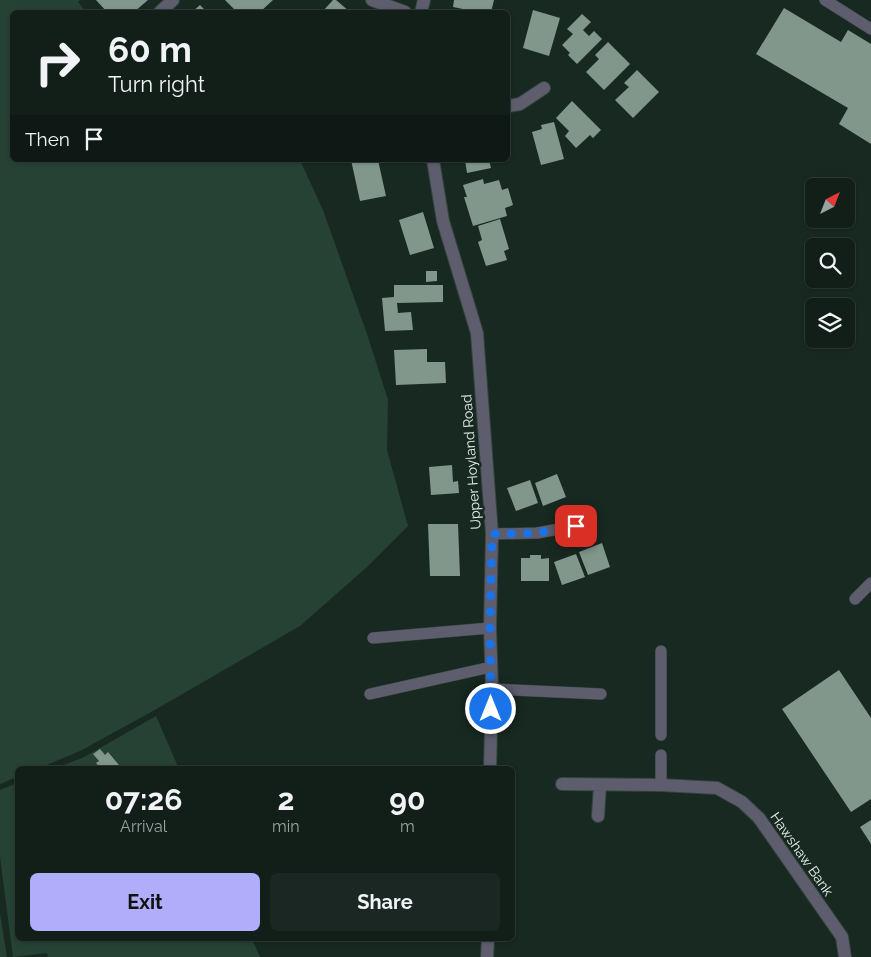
<!DOCTYPE html>
<html lang="en">
<head>
<meta charset="utf-8">
<style>
	:root { --surface:#121f19; --page:#1b2722; --text:#f1f3f6; --muted:#9ca2a2; --line:#313d38; --accent:#b0adfa }
	body { margin:0; font-family:Raleway,sans-serif; background:var(--page); color:var(--text); height:100vh; display:flex; flex-direction:column; font-size:19px; white-space:nowrap }
	* { box-sizing:border-box; margin:0 }
	p { font-size:16px; color:var(--muted) }
	.icon { flex:none; width:28px; height:28px; fill:none; stroke:currentColor; stroke-width:2; stroke-linecap:round; stroke-linejoin:round }
	.map { position:relative; flex:1; overflow:hidden }
	.panel { position:absolute; left:15px; top:766px; width:500px; height:175px; display:flex; flex-direction:column; background:var(--surface); border-radius:8px; box-shadow:0 1px 4px #0004,0 0 0 1px var(--line) }
	.panel>* { flex:none }
	.top-card { position:absolute; left:10px; top:10px; width:500px; height:152px; border-radius:8px; box-shadow:0 1px 4px #0004,0 0 0 1px var(--line); background:#121f19; color:var(--text); overflow:hidden }
	.needle { width:32px; rotate:42deg }
	.buttons { position:absolute; left:805px; top:178px; display:grid; gap:10px }
	.buttons a { display:grid; place-items:center; width:50px; height:50px; border-radius:8px; background:var(--surface); box-shadow:0 1px 4px #0004,0 0 0 1px var(--line); font-size:25px }
	.pin { position:absolute; display:grid; place-items:center; width:42px; height:42px; color:#fff; margin:-21px; border-radius:10px; box-shadow:0 2px 8px #0006 }
	.me { position:absolute; width:55px; margin:-28px; rotate:0deg; stroke-linejoin:round; filter:drop-shadow(0 0 4px #0008) }
	.turn { display:flex; align-items:center; gap:18px; height:105px; padding:0 15px; font-size:22px }
	.turn .icon { width:65px; height:65px; stroke-width:2.5 }
	.turn b { display:block; font-size:35px; line-height:42px }
	.then { display:flex; align-items:center; height:48px; padding:0 15px; background:#0003; gap:10px; font-size:19px }
	.eta { display:flex; justify-content:space-evenly; align-items:center; height:85px; text-align:center }
	.eta b { font-size:30px; font-weight:700; line-height:35px }
	.cta { display:flex; gap:10px; margin-top:auto; padding:10px 15px }
	.cta a { flex:1; height:58px; border-radius:8px; background:var(--accent); color:#111; font-size:20px; font-weight:700; line-height:58px; text-align:center }
	.cta a+a { background:var(--page); color:var(--text) }
	.map>svg:first-child { display:block }
</style>
</head>
<body>
<div class="map">
<svg width="871" height="957" viewBox="0 0 871 957">
	<rect width="100%" height="100%" fill="#182921"/>
	<!-- green -->
	<path fill="#264234" d="M0,0H80L78,2L86,12H12V160H300L323,210L368,337L388,400L387,450L408,526L367,567L300,626L153,711L80,751L37,769H18L17,777L0,784Z
		M156,716L179,769H160L159,767L155,769H54L84,757Z
		M17,783L18,939H252L260,957H48L47,953L13,957L0,857V790Z
		M0,913L7,957H0Z"/>
	<!-- building -->
	<path fill="#82978c" d="M96,0H148L134,12H107Z
		M225,0H273L260,12H237Z
		M333,0H336L350,12H322Z
		M454,0H494L491,12H478L453,7Z
		M200,5L207,12H192Z
		M784,8L841,42L848,30L871,44V144L839,124L848,108L756,54Z
		M533,10L560,18L549,56L523,48Z
		M582,14L591,22L583,30L589,36L594,31L602,39L577,64L568,55L570,53L562,45L573,34L567,29Z
		M608,42L630,64L604,90L586,72L599,59L595,55Z
		M637,70L659,92L633,118L615,100L629,87L624,83Z
		M572,101L601,130L593,138L590,135L576,148L565,136L569,131L556,118Z
		M554,122L564,159L541,165L532,132L542,129L541,125Z
		M351,160H378L386,196L360,201Z
		M465,160H489L491,168L467,173Z
		M483,179L484,184L499,180L502,190L508,188L513,205L505,208L507,216L473,226L464,197H467L463,185Z
		M423,212L434,248L410,255L399,220Z
		M500,219L509,249L504,251L507,260L486,266L478,242L482,240L478,226Z
		M426,271H437V281L426,282Z
		M394,285H443V302L397,303L398,313L411,312L413,330L385,331L382,298L394,297Z
		M427,349V362H445L446,383L396,385L394,350Z
		M452,465L453,482L458,481L459,493L431,495L429,467Z
		M557,474L566,497L543,506L535,483Z
		M530,480L538,503L516,511L507,488Z
		M428,524H458L460,576H430Z
		M602,543L610,567L588,575L579,552Z
		M576,554L585,577L562,585L554,562Z
		M530,555H541V559L549,558V581H521V558H530Z
		M839,670L871,718V799L851,812L782,709Z
		M100,749L105,755L108,752L119,765L114,769H101L96,763L99,761L93,754Z
		M871,820V844L860,827Z"/>
	<g fill="none" stroke-linecap="round" stroke-linejoin="round">
		<!-- service casing -->
		<g stroke="#35453d" stroke-width="12">
			<path id="service" d="M825,0L871,29
				M492,534L537,533L576,526
				M855,599L871,583
				M373,638L490,628
				M661,651V735
				M492,689L601,694
				M370,694L491,667
				M661,755V785"/>
		</g>
		<!-- minor casing -->
		<g stroke="#35453d" stroke-width="14">
			<path id="minor" d="M372,0L405,12
				M160,12L173,0
				M421,12L424,0
				M508,106L520,104L544,88
				M433,160L443,221L477,333L492,534L490,628L492,689L490,769
				M562,784L661,785L717,788L742,802L759,818L842,937L845,957
				M598,816L600,785
				M487,957L488,939"/>
		</g>
		<!-- service -->
		<use href="#service" stroke="#5d5d6e" stroke-width="11"/>
		<!-- minor -->
		<use href="#minor" stroke="#5d5d6e" stroke-width="12"/>
	</g>
	<g fill="none" stroke-linecap="round" stroke-linejoin="round">
		<!-- route -->
		<path stroke="#1a73e8" stroke-width="9" stroke-dasharray="0 16.2" d="M491,709L490,628L492,534L536,533L576,526"/>
	</g>
	<g text-anchor="middle" stroke-width="5" stroke-linejoin="round" paint-order="stroke">
		<!-- street labels -->
		<g font-size="14" fill="#e4efe9" stroke="#182921">
			<text transform="translate(471 462) rotate(-94)" y="5">Upper Hoyland Road</text>
			<text transform="translate(802 854) rotate(55)" y="5">Hawshaw Bank</text>
		</g>
	</g>
</svg>
<div class="buttons">
<a><svg class="needle" viewBox="-14 -14 28 28"><path d="M0-13l5 13h-10z" fill="#e53935"/><path d="M0 13l5-13h-10z" fill="#9ca2a2"/></svg></a>
<a><svg class="icon" aria-label="search" viewBox="0 0 24 24"><circle cx="10" cy="10" r="6"/><path d="M15 15l6 6"/></svg></a>
<a><svg class="icon" aria-label="layers" viewBox="0 0 24 24"><path d="M12 4l9 5-9 5-9-5zM3 14l9 5 9-5"/></svg></a>
</div>
<div class="pin" style="left:576px;top:526px;background:#d93025"><svg class="icon" aria-label="arrive" viewBox="0 0 24 24"><path d="M6 21V4h12l-3 4 3 4H6"/></svg></div>
<svg class="me" style="left:491px;top:709px" viewBox="-20 -20 40 40"><circle r="17" fill="#1a73e8" stroke="#fff" stroke-width="3"/><path d="M0-11L8 9 0 5-8 9z" fill="#fff"/></svg>
<div class="top-card">
<div class="turn"><svg class="icon" aria-label="right" viewBox="0 0 24 24"><path d="M7 20v-9h11M14 6l5 5-5 5"/></svg><div><b>60 m</b>Turn right</div></div>
<div class="then">Then<svg class="icon" aria-label="arrive" viewBox="0 0 24 24"><path d="M6 21V4h12l-3 4 3 4H6"/></svg></div>
</div>
<section class="panel">
<div class="eta">
<div><b>07:26</b><p>Arrival</p></div>
<div><b>2</b><p>min</p></div>
<div><b>90</b><p>m</p></div>
</div>
<div class="cta"><a>Exit</a><a>Share</a></div>
</section>
</div>
</body>
</html>
